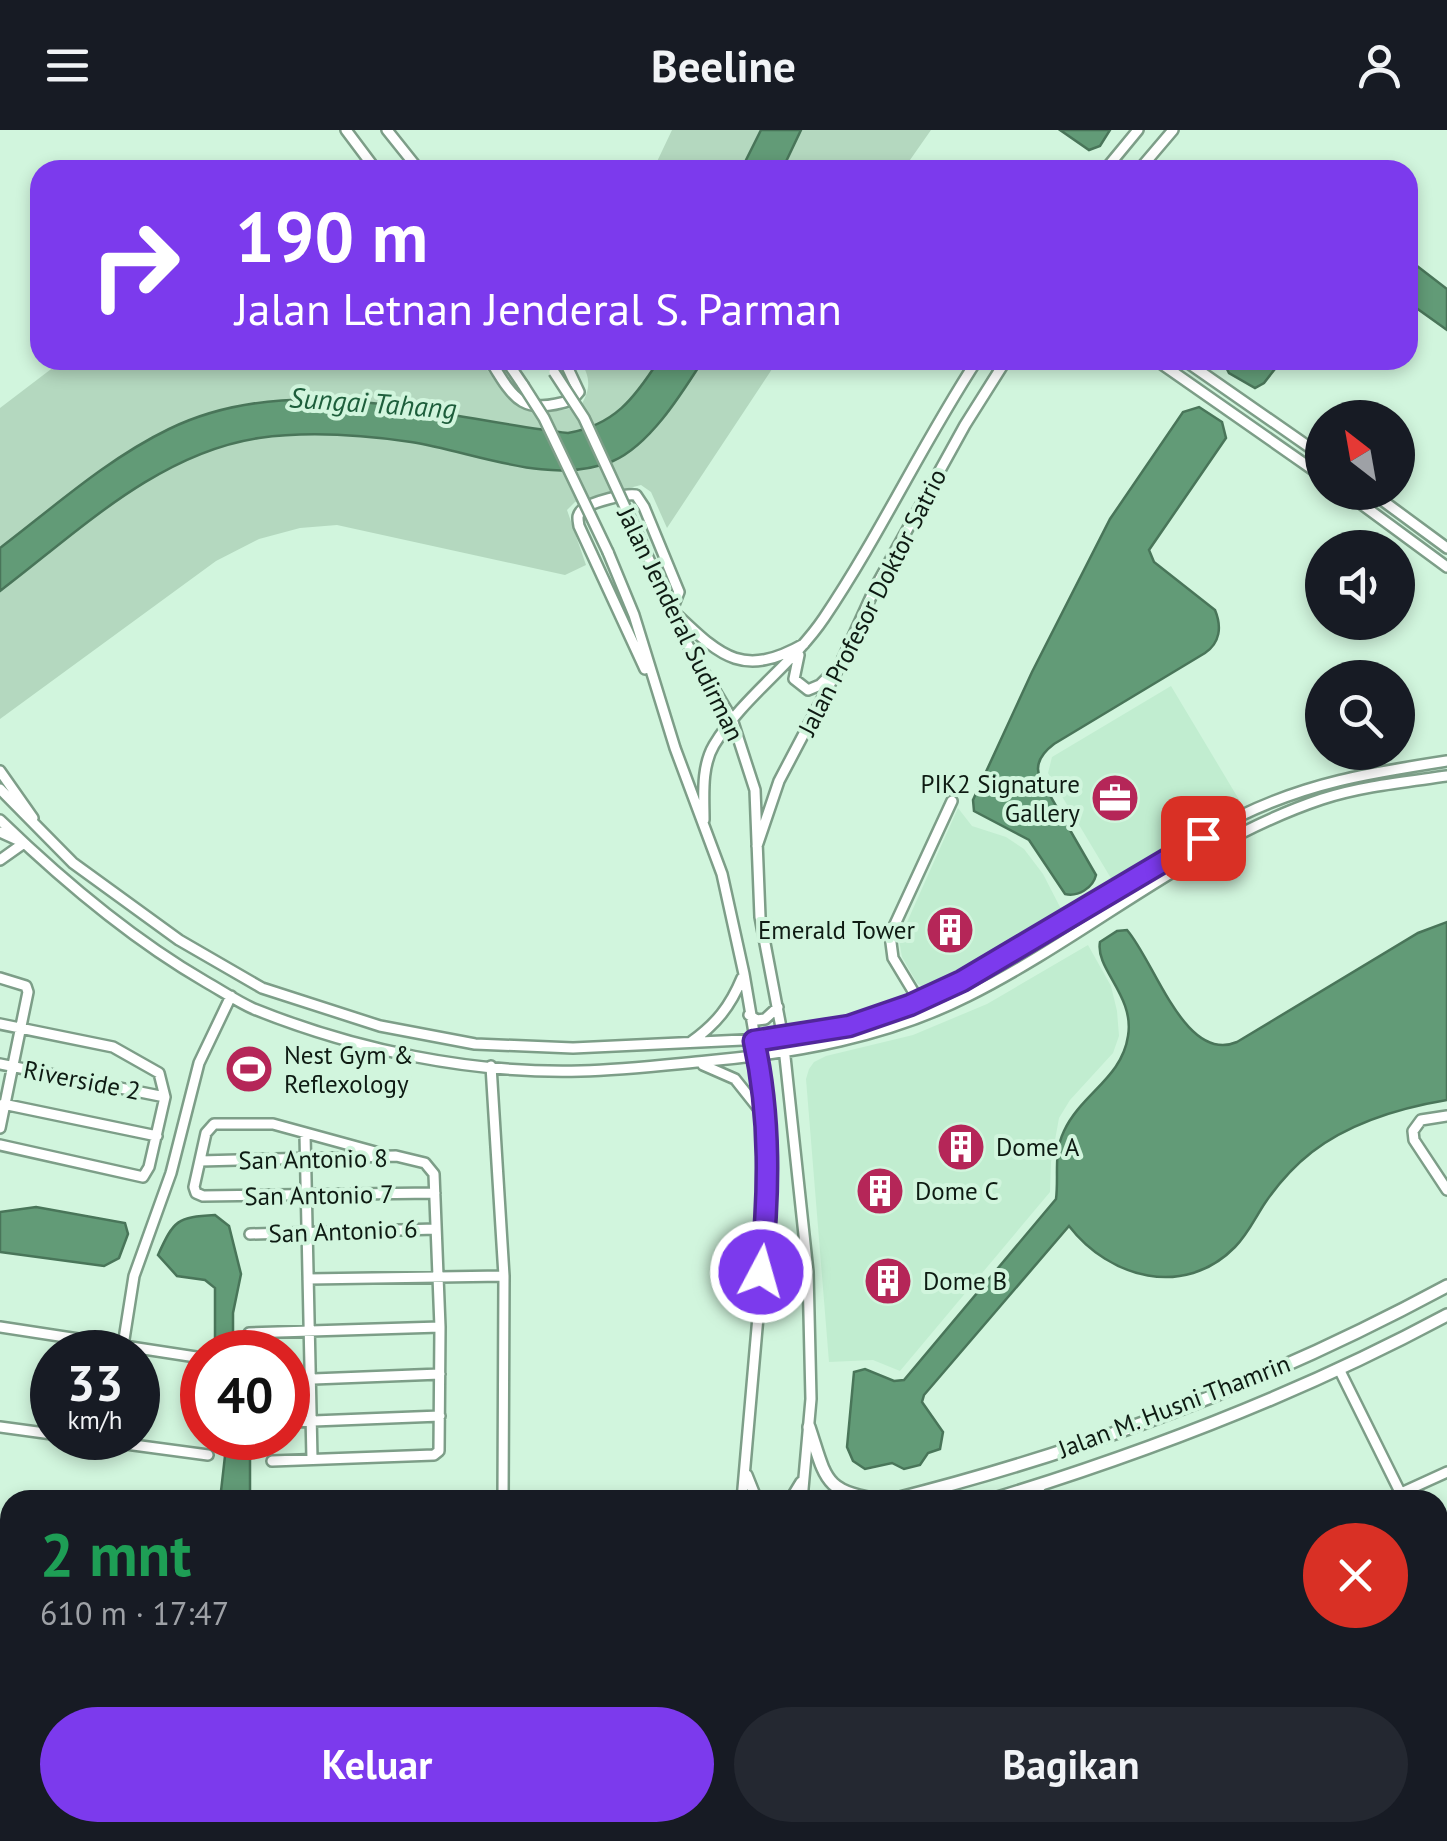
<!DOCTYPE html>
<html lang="id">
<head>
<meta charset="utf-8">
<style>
	:root { --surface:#171b24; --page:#242831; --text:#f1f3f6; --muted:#9ea1a6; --accent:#7c3aed }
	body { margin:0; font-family:"PT Sans",sans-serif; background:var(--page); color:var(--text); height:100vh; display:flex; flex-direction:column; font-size:38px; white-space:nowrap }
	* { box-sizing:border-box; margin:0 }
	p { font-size:32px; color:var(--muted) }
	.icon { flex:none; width:55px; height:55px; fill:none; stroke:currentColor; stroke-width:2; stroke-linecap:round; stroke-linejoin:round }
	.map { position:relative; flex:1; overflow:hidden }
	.side { position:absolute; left:0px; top:1360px; width:1448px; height:352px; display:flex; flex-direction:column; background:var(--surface); border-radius:30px 30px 0 0; box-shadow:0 5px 15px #0003 }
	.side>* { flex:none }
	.guide { position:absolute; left:30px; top:30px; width:1388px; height:210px; border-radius:30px; box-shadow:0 5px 15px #0003; background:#7c3aed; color:#fff; overflow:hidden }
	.needle { width:65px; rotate:329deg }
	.fabs { position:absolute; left:1305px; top:270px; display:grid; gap:20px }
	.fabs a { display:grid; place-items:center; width:110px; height:110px; border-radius:50%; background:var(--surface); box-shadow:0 5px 15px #0003; font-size:50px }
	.speed { position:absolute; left:30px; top:1200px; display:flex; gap:20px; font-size:50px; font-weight:700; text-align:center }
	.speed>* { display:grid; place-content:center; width:130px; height:130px; border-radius:50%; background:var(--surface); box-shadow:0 5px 15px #0003; line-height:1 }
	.speed small { font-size:25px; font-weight:400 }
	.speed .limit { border:15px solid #d22; background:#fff; color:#111 }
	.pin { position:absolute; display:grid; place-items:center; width:85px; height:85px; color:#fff; margin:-42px; border-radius:20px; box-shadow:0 5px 15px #0006 }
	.me { position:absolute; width:110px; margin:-55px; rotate:6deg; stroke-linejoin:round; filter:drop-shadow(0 0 8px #0008) }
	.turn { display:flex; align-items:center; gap:35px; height:210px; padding:0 40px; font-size:45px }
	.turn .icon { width:130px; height:130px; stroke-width:2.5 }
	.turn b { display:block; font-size:70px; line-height:85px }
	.round { display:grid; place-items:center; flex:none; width:105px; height:105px; border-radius:52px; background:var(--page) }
	.headline { display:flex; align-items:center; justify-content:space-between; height:170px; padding:0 40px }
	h1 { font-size:60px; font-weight:700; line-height:75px; color:#1e9e55 }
	.action { display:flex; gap:20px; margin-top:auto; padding:20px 40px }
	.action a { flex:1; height:115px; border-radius:60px; background:var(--accent); color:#fff; font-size:40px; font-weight:700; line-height:115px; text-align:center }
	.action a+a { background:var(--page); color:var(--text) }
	header { display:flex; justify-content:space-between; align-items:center; height:130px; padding:0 40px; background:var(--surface); font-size:45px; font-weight:700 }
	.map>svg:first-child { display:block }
</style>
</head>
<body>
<header><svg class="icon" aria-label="menu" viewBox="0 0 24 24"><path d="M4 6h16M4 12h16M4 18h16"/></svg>Beeline<svg class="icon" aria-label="person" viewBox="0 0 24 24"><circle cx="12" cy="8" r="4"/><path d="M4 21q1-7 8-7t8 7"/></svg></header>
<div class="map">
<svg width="1447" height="1711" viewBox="0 0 1447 1711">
	<rect width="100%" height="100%" fill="#d1f5dd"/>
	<!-- built -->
	<path fill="#c1edd0" d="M1171,556L1244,678L1115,755L1048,643L1052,627Z
		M958,678L972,696L1006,707L1024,719L1043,744L1060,777L1072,781L951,852L935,859H926L917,853L902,827L899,810Z
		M1088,815L1111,856L1117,881L1119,906L1113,923L1070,970L1059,988L1051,1032L1050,1062L900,1241L873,1230L829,1232L806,949L809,939L814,932L826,926L913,905L987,874Z"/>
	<!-- green -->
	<path fill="#b4d8bf" d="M672,0H931L903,40H653Z
		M63,230H480C516,278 517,289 580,277C591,259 591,248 580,230H778L667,398L651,362L641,355L575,372L567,380L586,435L565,445L337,395L300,398L259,409L216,431L0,589V278Z"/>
	<!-- water -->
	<path fill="#629b77" stroke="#497559" stroke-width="2.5" d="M761,0H801L782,40H741Z
		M1060,0H1110L1100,16L1089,20Z
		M1408,129L1447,159V200L1408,172Z
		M659,230H703C682,263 650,315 613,331C550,357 475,322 411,312C363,305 308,301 259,308C158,323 79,401 0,461V418C54,377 107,329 169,299C294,238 438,288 568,303C614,295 634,269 659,230Z
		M1282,230L1264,253L1255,258L1229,243L1223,231Z
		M1199,277L1222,292L1226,308L1149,420L1154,432L1215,480C1222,497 1220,513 1205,523L1054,614C1042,623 1033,635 1041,650L1096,745C1093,758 1078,767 1065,764L1029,710L974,681L973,670L1032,542L1110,389L1183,282Z
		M1447,792V970C1399,978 1351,992 1312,1022C1294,1036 1278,1054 1265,1073C1255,1088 1248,1104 1235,1117C1184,1169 1109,1148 1069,1096L924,1265L922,1272L943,1302L940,1319L928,1323L920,1335L904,1339L892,1333L865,1339L853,1331L847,1317L854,1242L865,1239L894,1251L904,1250L1056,1069C1059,1046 1053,1024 1064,1001C1081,964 1122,948 1128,906C1135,866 1095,839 1100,812L1117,801L1127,800C1155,832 1185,934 1237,912L1418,803Z
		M36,1077L125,1093L128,1104L119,1128L104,1136L0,1122V1082Z
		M215,1085L229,1096L241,1144L233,1183V1222H215V1158L205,1150L177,1146L158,1125C174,1090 177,1087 215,1085Z
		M216,1308H250V1370H220L225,1326Z"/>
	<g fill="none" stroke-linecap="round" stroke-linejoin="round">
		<!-- minor casing -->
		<g stroke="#7d9e88" stroke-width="14">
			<path id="minor" d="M346,0L376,40
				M387,0L419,40
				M1105,40L1138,0
				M1139,40L1173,0
				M490,230C515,271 522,285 572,270L579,262L564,230
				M506,230L523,255
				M1156,230L1322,346
				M1184,230L1322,326
				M1345,362L1447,437
				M1371,362L1447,418
				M642,414L686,512L732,589L755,660L760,787L783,908L808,1142L811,1269L802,1370
				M608,422L634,485L675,618L722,744L744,844L758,926L768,1072L742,1370
				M799,525L794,549L808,560L820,555L833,542
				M645,539L579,396C578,389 576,385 583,379C592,372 626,363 636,365L644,377L679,462L672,480C719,524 740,550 804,514
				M0,641L33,688
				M0,659L73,733L179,810L262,858L380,896L475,914L573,918L783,908L849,896L910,875L961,851L1240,686C1310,652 1370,643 1447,631
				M0,690C63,751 130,808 206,852C222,861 238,872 254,879C356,920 471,944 581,941C623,940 665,935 707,931C796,923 887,907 968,866C1088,806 1193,712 1322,669C1362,656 1405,652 1447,646
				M704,690C704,666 701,637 714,615C743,567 793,534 824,488C880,405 922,314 977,230
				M0,702L24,713L0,730
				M757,716L779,651L840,535L875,458L965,295L1006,230
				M0,848L26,856L28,862L0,998
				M919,871L893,828L890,805L952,671
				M749,885L757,890L765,889L778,877
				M0,894L113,917L159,943L165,967L149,1037L143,1047L0,1015
				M691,912C716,894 730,877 742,848
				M0,934L165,967
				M703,935L735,949L762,983
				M491,936L504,1146L503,1370
				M3,974L157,1006
				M1447,986L1421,990L1413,1001L1414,1010L1447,1060
				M305,1004L312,1329
				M379,1023L273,994H214L206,1003L194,1057L196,1063L203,1066L435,1063
				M200,1031L396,1026L425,1033L434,1044L440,1197L439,1321L434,1325L272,1331
				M250,1104L436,1099
				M308,1149L504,1146
				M0,1197L196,1227
				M249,1203L440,1197
				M122,1222L134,1146L171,1043L199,933L231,866
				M1339,1239L1404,1370
				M288,1250L440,1244
				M288,1292L440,1286
				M0,1297L52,1304
				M81,1308L208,1325
				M747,1345L757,1370
				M1401,1363L1447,1342
				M790,1370L801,1352
				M1032,1370L1042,1354
				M1438,1444L1447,1466
				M1438,1509L1447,1505
				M0,1537L10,1538
				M0,1577L10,1569
				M0,1625L10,1617
				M1438,1655L1447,1651
				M0,1676L10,1690
				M20,1702L27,1711
				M225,1702L231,1711
				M314,1702V1711
				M1113,1702L1116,1711
				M1136,1702L1139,1711
				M0,1707L3,1711
				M106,1711L118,1702
				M180,1711L192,1702
				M478,1711V1702
				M497,1711V1702
				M816,1711L850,1702
				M1309,1711L1328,1702"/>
		</g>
		<!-- major casing -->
		<g stroke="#7d9e88" stroke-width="16">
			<path id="major" d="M809,1297C826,1348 823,1363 882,1370
				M892,1370C1084,1322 1273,1250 1447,1156
				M991,1370C1148,1322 1302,1263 1447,1185
				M0,1405L10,1407
				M0,1432L10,1434"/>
		</g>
		<!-- highway casing -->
		<g stroke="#7d9e88" stroke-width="18">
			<path id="highway" d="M692,1711L694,1702
				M729,1711L730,1702"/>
		</g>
		<!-- minor -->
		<use href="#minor" stroke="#fff" stroke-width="9"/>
		<!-- major -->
		<use href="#major" stroke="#fff" stroke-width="11"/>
		<!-- highway -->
		<use href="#highway" stroke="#fff" stroke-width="12"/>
		<!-- minor-bridge casing -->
		<g stroke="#7d9e88" stroke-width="14" stroke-linecap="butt">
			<path id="minor-bridge" d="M554,242L584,288L642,414
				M523,255L544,288L608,422"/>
		</g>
		<!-- minor-bridge -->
		<use href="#minor-bridge" stroke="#fff" stroke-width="9"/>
	</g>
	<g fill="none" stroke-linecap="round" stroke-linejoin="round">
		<!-- route casing -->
		<g stroke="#51269a" stroke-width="25">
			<path id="route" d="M761,1142C769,1066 771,987 754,911L849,896L910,875L962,851L1203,708"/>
		</g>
		<!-- route -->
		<use href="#route" stroke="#7c3aed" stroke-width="18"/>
	</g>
	<!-- icons -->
	<defs>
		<g id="office-disc" transform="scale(2.5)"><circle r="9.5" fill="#b52658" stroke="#d1f5dd"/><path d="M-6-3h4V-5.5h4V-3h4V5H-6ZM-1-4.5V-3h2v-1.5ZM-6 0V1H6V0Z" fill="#fff"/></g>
		<g id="building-disc" transform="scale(2.5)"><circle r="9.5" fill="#b52658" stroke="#d1f5dd"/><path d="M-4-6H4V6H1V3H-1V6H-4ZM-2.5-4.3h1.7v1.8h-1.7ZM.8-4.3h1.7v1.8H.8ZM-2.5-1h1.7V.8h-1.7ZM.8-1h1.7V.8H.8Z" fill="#fff"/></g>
		<g id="stadium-disc" transform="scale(2.5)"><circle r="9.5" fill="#b52658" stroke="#d1f5dd"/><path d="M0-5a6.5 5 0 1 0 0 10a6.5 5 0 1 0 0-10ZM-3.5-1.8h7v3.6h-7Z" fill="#fff"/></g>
	</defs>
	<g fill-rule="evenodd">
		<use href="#office-disc" x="1115" y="668"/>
		<use href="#building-disc" x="950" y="800"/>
		<use href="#stadium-disc" x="249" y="939"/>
		<use href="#building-disc" x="961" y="1017"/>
		<use href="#building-disc" x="880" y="1061"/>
		<use href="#building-disc" x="888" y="1151"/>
	</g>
	<g text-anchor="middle" stroke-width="8" stroke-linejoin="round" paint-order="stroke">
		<!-- street labels -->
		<g font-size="25" fill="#0e1b13" stroke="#d1f5dd">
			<text transform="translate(872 472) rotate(-63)" y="9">Jalan Profesor Doktor Satrio</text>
			<text transform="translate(681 494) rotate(64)" y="9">Jalan Jenderal Sudirman</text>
			<text transform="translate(82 950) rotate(11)" y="9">Riverside 2</text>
			<text transform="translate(313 1029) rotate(-1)" y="9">San Antonio 8</text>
			<text transform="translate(319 1065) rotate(-1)" y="9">San Antonio 7</text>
			<text transform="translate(343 1101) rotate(-2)" y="9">San Antonio 6</text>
			<text transform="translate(1174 1276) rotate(-21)" y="9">Jalan M. Husni Thamrin</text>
		</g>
		<!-- poi labels -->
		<g font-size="25" fill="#0e1b13" stroke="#d1f5dd" text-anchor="start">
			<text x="1080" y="663" text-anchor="end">PIK2 Signature<tspan x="1080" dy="29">Gallery</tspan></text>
			<text x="915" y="809" text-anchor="end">Emerald Tower</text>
			<text x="284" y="934">Nest Gym &amp;<tspan x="284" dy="29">Reflexology</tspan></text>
			<text x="996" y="1026">Dome A</text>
			<text x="915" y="1070">Dome C</text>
			<text x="923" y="1160">Dome B</text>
		</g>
		<!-- water labels -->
		<g font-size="28" font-style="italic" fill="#1d5e3b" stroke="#d1f5dd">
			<text transform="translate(373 273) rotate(4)" y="10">Sungai Tahang</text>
		</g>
	</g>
</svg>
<div class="fabs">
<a><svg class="needle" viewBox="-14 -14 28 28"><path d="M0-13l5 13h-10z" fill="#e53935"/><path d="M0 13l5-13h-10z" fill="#9ea1a6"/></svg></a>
<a><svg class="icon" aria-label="sound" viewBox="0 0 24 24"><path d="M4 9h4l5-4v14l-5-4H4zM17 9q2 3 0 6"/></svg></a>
<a><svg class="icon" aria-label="search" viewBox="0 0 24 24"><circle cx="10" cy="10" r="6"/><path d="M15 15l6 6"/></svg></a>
</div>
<div class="speed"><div>33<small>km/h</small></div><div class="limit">40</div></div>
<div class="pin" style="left:1203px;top:708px;background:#d93025"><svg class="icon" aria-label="arrive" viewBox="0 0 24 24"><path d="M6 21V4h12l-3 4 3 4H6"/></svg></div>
<svg class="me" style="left:761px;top:1142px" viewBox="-20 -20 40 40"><circle r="17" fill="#7c3aed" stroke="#fff" stroke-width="3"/><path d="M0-11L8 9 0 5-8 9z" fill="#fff"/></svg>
<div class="guide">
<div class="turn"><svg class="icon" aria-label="right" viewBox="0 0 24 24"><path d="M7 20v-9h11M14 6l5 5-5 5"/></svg><div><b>190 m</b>Jalan Letnan Jenderal S. Parman</div></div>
</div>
<section class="side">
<div class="headline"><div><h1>2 mnt</h1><p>610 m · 17:47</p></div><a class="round" style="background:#d93025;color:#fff"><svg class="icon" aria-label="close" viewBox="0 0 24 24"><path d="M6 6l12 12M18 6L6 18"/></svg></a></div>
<div class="action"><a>Keluar</a><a>Bagikan</a></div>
</section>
</div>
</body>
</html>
